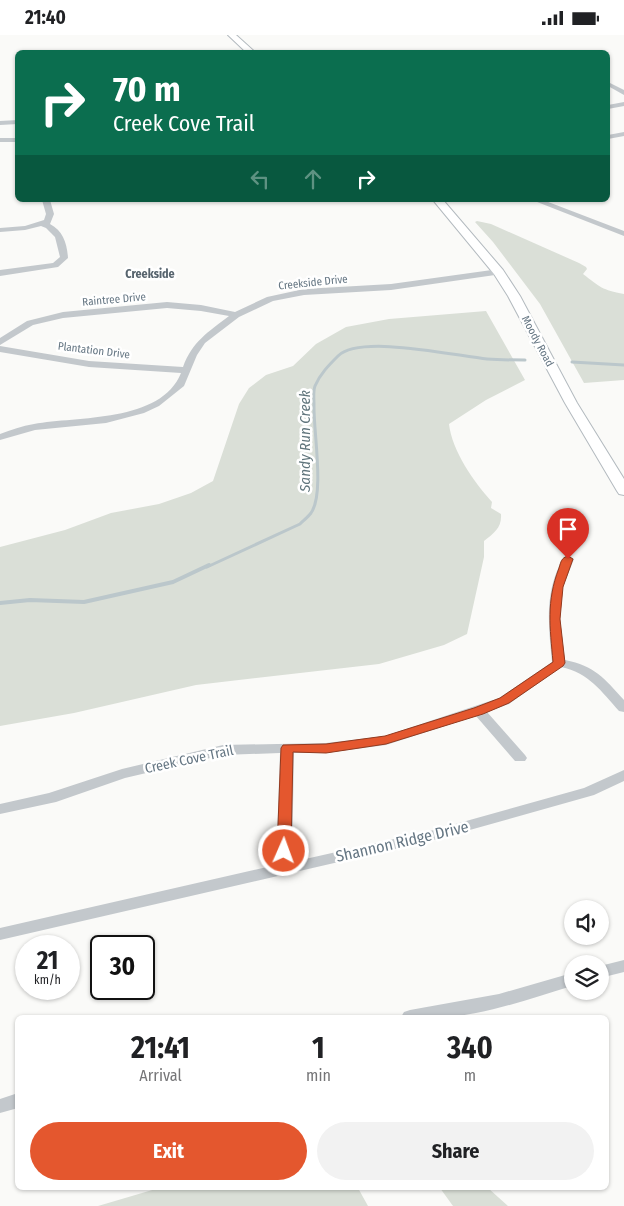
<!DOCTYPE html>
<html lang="en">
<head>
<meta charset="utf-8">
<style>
	:root { --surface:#fff; --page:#f2f2f2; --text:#202124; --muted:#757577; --accent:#e4572e }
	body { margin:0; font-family:"Fira Sans Condensed",sans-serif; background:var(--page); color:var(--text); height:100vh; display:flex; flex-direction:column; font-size:19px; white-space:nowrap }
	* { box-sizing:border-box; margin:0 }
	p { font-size:16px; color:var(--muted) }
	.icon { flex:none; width:28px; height:28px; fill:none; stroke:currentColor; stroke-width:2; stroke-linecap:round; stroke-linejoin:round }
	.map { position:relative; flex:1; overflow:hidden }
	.side { position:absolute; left:15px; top:980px; width:594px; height:175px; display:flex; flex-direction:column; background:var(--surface); border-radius:8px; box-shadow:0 1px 4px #0004 }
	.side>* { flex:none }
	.banner { position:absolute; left:15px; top:15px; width:595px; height:152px; border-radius:8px; box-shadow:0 1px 4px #0004; background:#0b6e4f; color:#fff; overflow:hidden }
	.fabs { position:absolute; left:564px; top:865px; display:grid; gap:10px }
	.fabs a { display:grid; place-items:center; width:45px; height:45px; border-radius:50%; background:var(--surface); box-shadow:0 1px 4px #0004; font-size:25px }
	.speed { position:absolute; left:15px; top:900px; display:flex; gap:10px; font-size:25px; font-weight:700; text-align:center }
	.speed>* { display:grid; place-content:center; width:65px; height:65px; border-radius:50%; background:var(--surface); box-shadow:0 1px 4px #0004; line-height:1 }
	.speed small { font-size:12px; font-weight:400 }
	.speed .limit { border:2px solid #111; border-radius:8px; background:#fff; color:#111 }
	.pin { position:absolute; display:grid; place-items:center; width:42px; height:42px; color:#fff; margin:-51px -21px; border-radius:50% 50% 50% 0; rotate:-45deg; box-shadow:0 0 5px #0007 }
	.pin .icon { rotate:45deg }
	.me { position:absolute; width:55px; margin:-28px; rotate:2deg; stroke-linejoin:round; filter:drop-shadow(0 0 4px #0008) }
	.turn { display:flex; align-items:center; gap:18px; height:105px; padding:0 15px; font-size:22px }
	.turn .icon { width:65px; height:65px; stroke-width:2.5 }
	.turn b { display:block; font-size:35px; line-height:42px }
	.lanes { display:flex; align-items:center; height:48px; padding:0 15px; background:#0003; justify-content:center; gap:25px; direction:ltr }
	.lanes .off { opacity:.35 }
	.eta { display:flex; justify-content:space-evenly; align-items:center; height:85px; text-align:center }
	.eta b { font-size:30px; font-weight:700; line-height:35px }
	.cta { display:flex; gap:10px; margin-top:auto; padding:10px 15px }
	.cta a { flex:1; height:58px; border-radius:30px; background:var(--accent); color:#fff; font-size:20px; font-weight:700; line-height:58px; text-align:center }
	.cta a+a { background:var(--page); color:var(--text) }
	.status { display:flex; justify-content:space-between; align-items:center; height:35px; padding:0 25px; background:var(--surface); direction:ltr }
	.status svg { height:14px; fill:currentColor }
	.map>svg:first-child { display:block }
</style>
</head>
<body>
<div class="status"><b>21:40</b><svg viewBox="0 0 49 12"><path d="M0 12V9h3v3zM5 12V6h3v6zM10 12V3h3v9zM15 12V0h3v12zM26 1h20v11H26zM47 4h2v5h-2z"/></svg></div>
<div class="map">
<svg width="624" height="1171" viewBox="0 0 624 1171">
	<rect width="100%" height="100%" fill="#fafaf8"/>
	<!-- green -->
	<path fill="#dadfd7" d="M477,186L491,189L579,228L586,232L587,234L583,239C600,252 602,255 624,259V345L584,348L540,269L493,207L475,187Z
		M486,276L525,345L486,365L449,389C452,416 474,447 492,467L491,473L501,479C502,493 494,498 484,506V522L467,599L444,610L379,629L196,650L74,678L0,691V512L65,495L111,478L159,469L191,458L213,446L239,369L249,353L266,340L293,331L316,309L346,292L389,284Z
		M159,1153H358L368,1171H98Z
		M440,1153H488L508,1171H453Z"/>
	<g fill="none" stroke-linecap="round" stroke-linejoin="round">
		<!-- stream-far1 -->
		<path stroke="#bbc7cb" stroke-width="3" d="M572,327L624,330
			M207,532L300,489C303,486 308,482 311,478C325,458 313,395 314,369C314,364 313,356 315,351C320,339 329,330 338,321C360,299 456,321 487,324C500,325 512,325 525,325"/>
		<!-- stream -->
		<path stroke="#bbc7cb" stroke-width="4" d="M0,568L30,565L84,567L173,547L209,530"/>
		<!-- secondary casing -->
		<g stroke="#b3babf" stroke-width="2">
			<path id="secondary" d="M228,0H236L256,18H247Z
				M433,165H443L503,235L520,261L577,368L624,444V460L619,459L617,456L565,368L508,261L494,239Z"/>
		</g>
		<!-- minor -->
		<path fill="#c3c8cc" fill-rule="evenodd" d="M608,47L624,55V60L608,51Z
			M624,67V71L608,74V70Z
			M624,97V101L608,104V100Z
			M0,103H18V107H0Z
			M42,165H50L54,179L50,189C63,196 67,208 68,223L58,232L0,241V235L53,228L60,222L55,202L46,193L41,191L25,195L0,197V193L25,191L44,185L46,179Z
			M532,165H543L624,196V201Z
			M499,234L503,237L502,239L391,255L304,260L273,266L239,282L205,308L197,320L184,351L159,371L144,378L106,388L35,395L0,405V399C11,395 22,391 34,389C77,381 161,388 181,338L89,332L0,317V311L89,326L183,332C192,307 208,297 229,281L201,276L167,273L63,283L33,290L0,310V303L27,286L63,277L167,267L201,270L235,277L267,262L304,254L391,249Z
			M568,520L574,524L563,552L560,584L565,625C595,631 604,643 624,665V677L619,676C601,656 589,638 561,632L509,669L487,677L525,720L527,723L525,726H515L476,681L386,710L326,718H294L292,827L434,795L584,753L624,735V746L594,760L434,805L0,905V893L276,830L280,718L223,720L125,743L56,767L0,779V769L49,758L122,734L223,710L326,708L385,701L499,663L552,627C549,595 545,566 557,536C560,529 561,522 568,520Z
			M624,925V937L600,943V931Z
			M572,938V951C519,967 458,990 401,982L404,977L410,975L499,959Z
			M18,1058V1073L0,1078V1064Z"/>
		<!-- tertiary -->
		<path fill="#c3c8cc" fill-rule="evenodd" d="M18,85V89L0,90V86Z"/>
		<!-- secondary -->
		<use href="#secondary" fill="#fff" fill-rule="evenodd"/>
	</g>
	<!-- route -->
	<path fill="#e4572e" stroke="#94391e" d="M568,521L573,524L563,552L560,584L565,628L563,631L509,668L483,679L386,709L326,718L293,717L291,816L289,820H279L277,816L281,713L283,710L326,709L385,701L474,673L500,663L553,627C550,592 546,567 559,533C561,527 561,523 568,521Z"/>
	<g text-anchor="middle" stroke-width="5" stroke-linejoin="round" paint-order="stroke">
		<!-- far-street labels -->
		<g font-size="11" fill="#657683" stroke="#fff">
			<text transform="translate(313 247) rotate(-6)" y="4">Creekside Drive</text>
			<text transform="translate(114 264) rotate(-5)" y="4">Raintree Drive</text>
			<text transform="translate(538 306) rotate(62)" y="4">Moody Road</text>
			<text transform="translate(94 315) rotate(7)" y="4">Plantation Drive</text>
		</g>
		<!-- far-neighbourhood labels -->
		<g font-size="12" font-weight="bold" fill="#57646e" stroke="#fff">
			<text x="150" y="243">Creekside</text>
		</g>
		<!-- street labels -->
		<g font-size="14" fill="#657683" stroke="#fff">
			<text transform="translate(189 724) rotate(-12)" y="5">Creek Cove Trail</text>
		</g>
		<!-- water labels -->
		<g font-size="15" font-style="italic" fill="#60757c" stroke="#fff">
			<text transform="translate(305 406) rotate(-90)" y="5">Sandy Run Creek</text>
		</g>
		<!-- near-street labels -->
		<g font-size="16" fill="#657683" stroke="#fff">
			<text transform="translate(402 806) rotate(-13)" y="6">Shannon Ridge Drive</text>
		</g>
	</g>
</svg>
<div class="fabs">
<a><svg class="icon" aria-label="sound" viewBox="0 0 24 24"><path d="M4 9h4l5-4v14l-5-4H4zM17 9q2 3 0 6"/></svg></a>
<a><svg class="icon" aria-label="layers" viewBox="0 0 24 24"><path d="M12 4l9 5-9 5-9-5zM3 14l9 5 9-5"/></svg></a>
</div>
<div class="speed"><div>21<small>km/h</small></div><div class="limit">30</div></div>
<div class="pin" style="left:568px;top:524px;background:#d93025"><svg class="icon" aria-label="arrive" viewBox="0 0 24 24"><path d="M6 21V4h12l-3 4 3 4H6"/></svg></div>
<svg class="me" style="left:284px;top:816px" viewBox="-20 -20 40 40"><circle r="17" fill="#e4572e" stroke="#fff" stroke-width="3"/><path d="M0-11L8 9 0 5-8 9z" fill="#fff"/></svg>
<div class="banner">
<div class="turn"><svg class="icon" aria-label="right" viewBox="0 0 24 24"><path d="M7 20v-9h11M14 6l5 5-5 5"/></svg><div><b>70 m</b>Creek Cove Trail</div></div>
<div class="lanes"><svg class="icon off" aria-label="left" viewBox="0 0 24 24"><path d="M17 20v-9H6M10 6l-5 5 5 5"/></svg><svg class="icon off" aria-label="ahead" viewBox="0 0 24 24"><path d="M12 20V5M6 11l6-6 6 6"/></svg><svg class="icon" aria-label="right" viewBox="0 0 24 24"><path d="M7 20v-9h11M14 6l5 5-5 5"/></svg></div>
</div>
<section class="side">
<div class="eta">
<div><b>21:41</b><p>Arrival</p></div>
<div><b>1</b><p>min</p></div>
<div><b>340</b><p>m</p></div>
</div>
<div class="cta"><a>Exit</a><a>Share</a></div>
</section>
</div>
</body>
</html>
